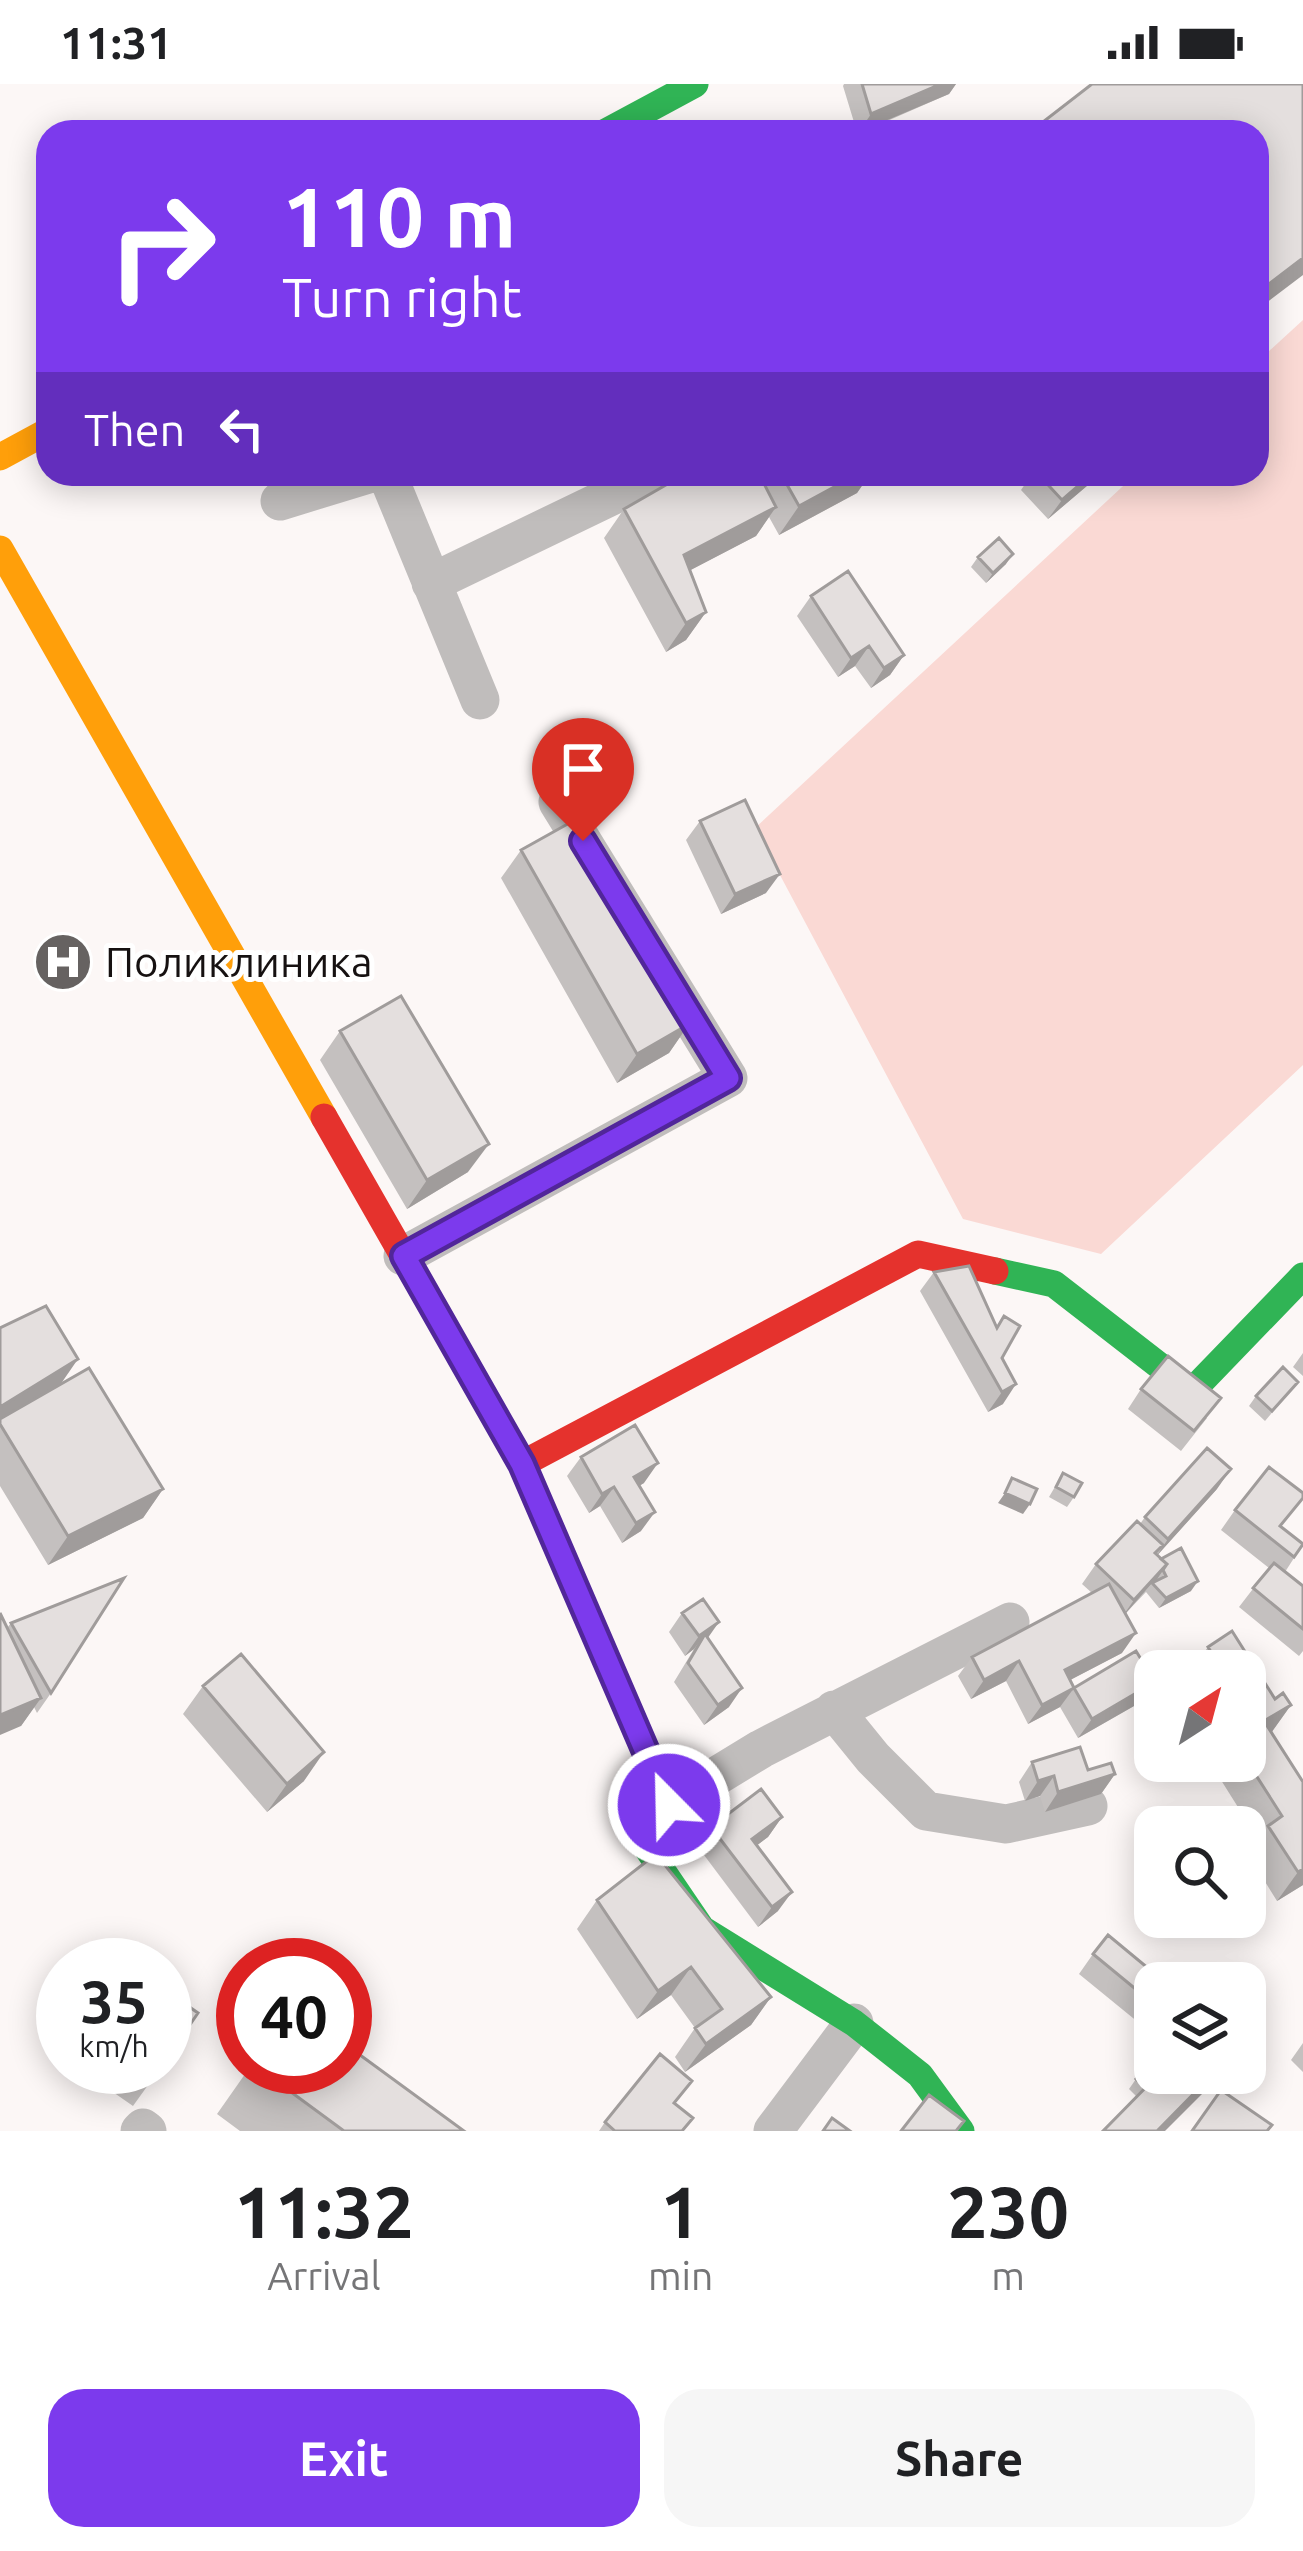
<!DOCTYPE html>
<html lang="en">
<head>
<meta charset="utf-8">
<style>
	:root { --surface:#fff; --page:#f6f6f6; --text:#202124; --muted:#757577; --accent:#7c3aed }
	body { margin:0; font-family:Ubuntu,sans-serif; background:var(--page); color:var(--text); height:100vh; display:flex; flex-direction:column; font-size:45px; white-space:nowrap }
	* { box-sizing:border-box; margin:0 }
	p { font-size:39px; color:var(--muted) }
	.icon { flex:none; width:66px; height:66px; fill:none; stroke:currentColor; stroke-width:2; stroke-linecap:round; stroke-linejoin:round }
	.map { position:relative; height:2047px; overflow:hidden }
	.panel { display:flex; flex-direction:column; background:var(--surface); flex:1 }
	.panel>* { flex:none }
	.top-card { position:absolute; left:36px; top:36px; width:1233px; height:366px; border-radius:36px; box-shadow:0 6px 30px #0003; background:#7c3aed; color:#fff; overflow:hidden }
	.needle { width:78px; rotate:36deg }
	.fabs { position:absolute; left:1134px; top:1566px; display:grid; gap:24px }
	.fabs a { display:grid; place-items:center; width:132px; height:132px; border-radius:24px; background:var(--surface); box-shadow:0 6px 30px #0003; font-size:60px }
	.speed { position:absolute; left:36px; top:1854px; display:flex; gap:24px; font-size:60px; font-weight:700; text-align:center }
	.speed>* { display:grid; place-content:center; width:156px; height:156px; border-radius:50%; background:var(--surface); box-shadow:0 6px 30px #0003; line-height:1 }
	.speed small { font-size:30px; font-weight:400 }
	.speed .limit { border:18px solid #d22; background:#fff; color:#111 }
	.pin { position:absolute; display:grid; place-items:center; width:102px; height:102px; color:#fff; margin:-123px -51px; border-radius:50% 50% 50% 0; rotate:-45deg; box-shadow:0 0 12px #0007 }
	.pin .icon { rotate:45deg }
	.me { position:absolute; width:132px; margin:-66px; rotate:337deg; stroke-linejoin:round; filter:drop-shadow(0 0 9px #0008) }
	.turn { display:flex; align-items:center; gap:42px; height:252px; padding:0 48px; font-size:54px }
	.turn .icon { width:156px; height:156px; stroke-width:2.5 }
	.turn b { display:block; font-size:84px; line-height:102px }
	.then { display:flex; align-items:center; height:114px; padding:0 48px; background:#0003; gap:24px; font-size:45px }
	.eta { display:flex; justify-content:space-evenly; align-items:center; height:204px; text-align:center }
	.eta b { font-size:72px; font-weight:700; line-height:84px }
	.action { display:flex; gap:24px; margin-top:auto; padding:24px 48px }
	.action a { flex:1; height:138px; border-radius:36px; background:var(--accent); color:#fff; font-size:48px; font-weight:700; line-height:138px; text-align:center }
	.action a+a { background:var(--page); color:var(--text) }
	.status { display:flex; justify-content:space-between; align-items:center; height:84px; padding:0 60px; background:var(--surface); direction:ltr }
	.status svg { height:33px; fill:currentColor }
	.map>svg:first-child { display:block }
</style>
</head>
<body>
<div class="status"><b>11:31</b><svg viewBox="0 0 49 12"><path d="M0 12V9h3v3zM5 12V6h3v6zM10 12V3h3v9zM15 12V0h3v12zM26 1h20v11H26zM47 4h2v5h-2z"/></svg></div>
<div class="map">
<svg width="1303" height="2047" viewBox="0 0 1303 2047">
	<rect width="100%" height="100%" fill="#fcf7f6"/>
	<!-- green -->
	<path fill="#fad9d4" d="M1303,236V981L1101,1170L963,1135L755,744L1136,390H1257V278Z"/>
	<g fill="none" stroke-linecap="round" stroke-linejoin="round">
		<!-- street -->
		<path stroke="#c0bdbc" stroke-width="39" d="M387,390L480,616
			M280,417L368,390
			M431,499L657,390
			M403,1172L728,994L558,718
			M834,1626L873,1674L926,1727L1006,1740L1088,1722
			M669,1721L761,1665L1010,1538
			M140,2047L143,2044L147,2047
			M773,2047L854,1939"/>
		<!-- fast -->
		<path stroke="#30b455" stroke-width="27" d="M606,48L695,0
			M995,1187L1054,1200L1192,1307L1303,1192
			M668,1719L628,1736L702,1845L854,1939L920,1991L961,2047"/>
		<!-- slow -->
		<path stroke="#ff9f0a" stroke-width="27" d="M0,373L48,347
			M0,465L324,1033"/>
		<!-- jam -->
		<path stroke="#e5322d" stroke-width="27" d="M324,1033L522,1380L668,1719
			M522,1380L918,1170L995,1187"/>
	</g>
	<!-- wall -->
	<path fill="#c4c0bf" d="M844,0H956L949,10L862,48H857L843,2Z
		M685,390H870L857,409L779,451L769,433L756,452L690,486L706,528L686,556L666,568L604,454L624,425Z
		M1032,390H1101L1048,435L1021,406Z
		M978,473L1006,480L986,499L971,483Z
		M811,512L904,571L890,591L871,604L855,582L838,593L797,532Z
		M700,737L766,809L721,830L686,756Z
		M521,766L689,940L669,969L617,999L501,794Z
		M340,947L468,1088L407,1125L320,976Z
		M934,1188L997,1243L1004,1232L1002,1274L1003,1320L988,1328L920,1207Z
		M0,1244L61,1300L163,1405L143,1434L48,1481L0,1402Z
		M1303,1269V1292L1293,1283Z
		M1298,1298L1265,1337L1249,1322L1256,1312Z
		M1141,1305L1207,1334L1181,1367L1128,1325Z
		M581,1373L644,1399L639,1402L641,1447L622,1459L600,1422L589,1429L567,1392Z
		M1063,1389L1074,1413L1067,1423L1049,1413Z
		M1217,1405L1157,1471L1191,1507L1159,1524L1146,1508L1125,1530L1122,1569L1070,1596L1074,1604L1141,1618L1078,1654L1060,1623L1028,1640L1006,1597L971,1615L958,1592L972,1573L1092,1509L1082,1500L1096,1480L1140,1440L1145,1433Z
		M1235,1426L1282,1443L1303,1460L1285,1488L1303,1502V1567L1299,1572L1239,1523L1269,1484L1221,1446Z
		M682,1529L708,1554L729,1623L704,1641L674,1598L694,1565L685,1572L669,1548Z
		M11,1539L51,1609L37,1629L34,1623L21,1642L7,1544Z
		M1232,1547L1275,1615L1283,1609L1291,1621L1271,1649L1303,1698V1801L1277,1817L1248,1770L1258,1755L1209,1677H1245V1587H1191L1208,1563Z
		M203,1602L304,1697L267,1728L183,1630Z
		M1032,1678L1088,1686L1115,1690L1101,1710L1045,1728L1040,1712L1025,1717L1019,1698Z
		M782,1733L768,1753L757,1761L778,1827L758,1843L698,1763L711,1743Z
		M597,1816L771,1913L751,1941L685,1988L675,1973L695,1944L671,1911L637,1935L577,1845Z
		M1093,1870L1155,1899V1952L1079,1890Z
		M63,1934V1973L45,1960Z
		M1303,1959V1988L1291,1976Z
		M77,1983H161L133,2022Z
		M250,1983H345L464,2047H240L217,2030Z
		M1155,1989H1219L1208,2004L1137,2013L1129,2005L1136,1995Z
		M675,2020L684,2047H599L605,2038Z"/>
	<!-- shaded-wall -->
	<path fill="#a09c9b" d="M941,0H956L949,10L859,48L871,30Z
		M1303,174V191L1257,226V209Z
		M858,390H870L857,409L779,451L799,422Z
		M1092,390H1101L1048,435L1062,416Z
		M776,423L756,452L664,500L684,471Z
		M1013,470L1006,480L986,499L993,489Z
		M706,528L686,556L666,568L686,539Z
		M869,562L855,582L838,593L851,574Z
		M904,571L890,591L871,604L884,584Z
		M780,790L766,809L721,830L735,810Z
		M689,940L669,969L617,999L637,970Z
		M489,1060L468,1088L407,1125L427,1096Z
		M78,1275L58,1304L0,1339V1323Z
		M1016,1300L1003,1320L988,1328L1002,1308Z
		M658,1379L644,1399L620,1413L634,1393Z
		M1231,1385L1217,1405L1155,1474L1168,1455Z
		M614,1403L600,1422L589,1429L602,1410Z
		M163,1405L143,1434L48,1481L68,1452Z
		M1005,1409L1030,1420L1023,1430L998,1419Z
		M655,1428L641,1447L622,1459L636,1439Z
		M1167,1480L1154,1500L1152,1499L1120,1536L1134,1516Z
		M1198,1497L1191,1507L1159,1524L1166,1514Z
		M719,1538L705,1558V1550L694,1565L685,1572L699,1552Z
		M1136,1549L1122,1569L1051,1606L1065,1586Z
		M1019,1577L1006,1597L971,1615L984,1596Z
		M1155,1598L1141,1618L1078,1654L1092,1635Z
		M742,1604L729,1623L704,1641L718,1621Z
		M1074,1604L1060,1623L1028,1640L1042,1621Z
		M41,1614L21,1642L0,1651V1631Z
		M1291,1621L1271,1649L1264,1637Z
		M324,1668L304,1697L267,1728L287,1700Z
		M1115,1690L1101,1710L1045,1728L1058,1708Z
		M1054,1692L1040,1712L1025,1717L1038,1697Z
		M782,1733L768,1753L739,1775L752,1755Z
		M1303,1785V1801L1277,1817L1298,1788Z
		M792,1808L778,1827L758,1843L772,1823Z
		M691,1883L671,1911L637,1935L658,1907Z
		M771,1913L751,1941L685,1988L706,1960Z
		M1214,1989H1219L1208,2004L1165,2047H1157Z"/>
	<!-- building -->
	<path fill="#e4dfde" stroke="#a09c9b" stroke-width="3" d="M862,0H941L871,30Z
		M1092,0H1303V174L1257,209V48H1030Z
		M685,390H759L776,423L684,471L706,528L686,539L624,425Z
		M781,390H858L799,422Z
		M1038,390H1092L1062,416Z
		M999,454L1013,470L993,489L978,473Z
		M848,487L904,571L884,584L869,562L851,574L811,512Z
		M745,716L780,790L735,810L700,737Z
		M573,737L689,940L637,970L521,766Z
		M401,912L489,1060L427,1096L340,947Z
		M969,1182L997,1244L1004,1232L1020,1242L1002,1274L1016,1300L1002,1308L934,1188Z
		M46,1222L78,1275L0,1323V1244Z
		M1168,1272L1221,1314L1194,1347L1141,1305Z
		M1283,1283L1298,1298L1272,1327L1256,1312Z
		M89,1284L163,1405L68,1452L0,1340V1335Z
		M635,1341L658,1379L634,1393L655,1428L636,1439L614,1403L602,1410L581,1373Z
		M1207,1364L1231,1385L1168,1455L1145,1433Z
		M1269,1383L1303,1409V1414L1280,1442L1303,1460L1294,1473L1235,1426Z
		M1063,1389L1082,1399L1074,1413L1056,1403Z
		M1012,1394L1037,1405L1030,1420L1005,1409Z
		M1137,1437L1163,1461L1155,1469L1167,1480L1134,1516L1096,1480Z
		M1181,1464L1198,1497L1166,1514L1152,1499L1166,1492L1163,1486L1167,1480L1161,1475Z
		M1274,1479L1303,1502V1545L1253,1504Z
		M124,1494L51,1609L11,1539Z
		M1109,1500L1136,1549L1065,1586L1074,1604L1136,1567L1155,1598L1092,1635L1074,1604L1042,1621L1019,1577L984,1596L972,1573Z
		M703,1515L719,1538L699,1552L682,1529Z
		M0,1529L41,1614L0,1631Z
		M1232,1547L1275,1615L1283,1609L1291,1621L1264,1637L1303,1698V1785L1298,1788L1268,1742L1282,1732L1245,1674V1587H1223L1208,1563Z
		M705,1550L742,1604L718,1621L688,1579Z
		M241,1570L324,1668L287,1700L203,1602Z
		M1080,1663L1088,1686L1111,1679L1115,1690L1058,1708L1054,1692L1038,1697L1032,1678Z
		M761,1705L782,1733L752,1755L792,1808L772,1823L711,1743Z
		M656,1770L771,1913L706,1960L695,1944L722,1925L691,1883L658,1907L597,1816Z
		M1108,1851L1166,1899H1155V1921L1093,1870Z
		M110,1868L129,1881H100Z
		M165,1906L198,1929L165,1977Z
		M345,1960L464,2047H344L257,1983H345Z
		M660,1970L692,1997L674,2019L693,2034L682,2047H615L605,2038Z
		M1155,1975V1989H1160L1145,2004L1136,1995Z
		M138,1983H161L153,1994Z
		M1160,1989H1214L1157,2047H1103Z
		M1221,2006L1272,2041L1267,2047H1192Z
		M929,2011L964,2037L956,2047H901Z
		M832,2034L850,2047H823Z"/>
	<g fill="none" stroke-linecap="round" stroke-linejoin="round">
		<!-- route casing -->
		<g stroke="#51269a" stroke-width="30">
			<path id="route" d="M583,757L728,994L404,1172L522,1380L669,1721"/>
		</g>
		<!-- route -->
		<use href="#route" stroke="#7c3aed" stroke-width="21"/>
	</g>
	<!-- icons -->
	<defs>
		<g id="hospital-disc" transform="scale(3)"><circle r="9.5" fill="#666261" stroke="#fff"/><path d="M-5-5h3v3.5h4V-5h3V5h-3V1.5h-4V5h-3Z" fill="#fff"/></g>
	</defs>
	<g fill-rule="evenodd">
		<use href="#hospital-disc" x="63" y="878"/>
	</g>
	<g text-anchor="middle" stroke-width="10" stroke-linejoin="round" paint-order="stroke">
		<!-- poi labels -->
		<g font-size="42" fill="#161111" stroke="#fff" text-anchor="start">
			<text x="105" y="893">Поликлиника</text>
		</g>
	</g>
</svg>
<div class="fabs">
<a><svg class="needle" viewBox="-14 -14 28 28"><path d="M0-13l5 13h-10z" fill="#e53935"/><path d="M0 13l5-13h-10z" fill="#757577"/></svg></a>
<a><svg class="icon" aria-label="search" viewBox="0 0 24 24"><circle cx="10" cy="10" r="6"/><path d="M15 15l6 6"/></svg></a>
<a><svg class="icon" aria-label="layers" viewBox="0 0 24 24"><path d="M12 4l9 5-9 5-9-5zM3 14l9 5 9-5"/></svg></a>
</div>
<div class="speed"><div>35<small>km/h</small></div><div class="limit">40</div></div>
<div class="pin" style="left:583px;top:757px;background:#d93025"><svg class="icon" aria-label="arrive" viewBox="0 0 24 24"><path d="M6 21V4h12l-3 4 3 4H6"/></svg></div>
<svg class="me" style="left:669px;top:1721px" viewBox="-20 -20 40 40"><circle r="17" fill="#7c3aed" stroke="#fff" stroke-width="3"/><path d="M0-11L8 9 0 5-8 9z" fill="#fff"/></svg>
<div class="top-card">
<div class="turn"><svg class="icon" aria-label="right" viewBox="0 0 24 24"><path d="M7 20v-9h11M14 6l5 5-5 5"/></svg><div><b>110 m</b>Turn right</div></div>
<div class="then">Then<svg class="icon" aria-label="left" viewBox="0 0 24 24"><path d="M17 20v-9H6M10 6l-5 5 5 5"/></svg></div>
</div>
</div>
<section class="panel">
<div class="eta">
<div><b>11:32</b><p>Arrival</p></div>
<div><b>1</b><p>min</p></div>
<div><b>230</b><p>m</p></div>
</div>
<div class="action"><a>Exit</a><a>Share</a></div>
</section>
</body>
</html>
